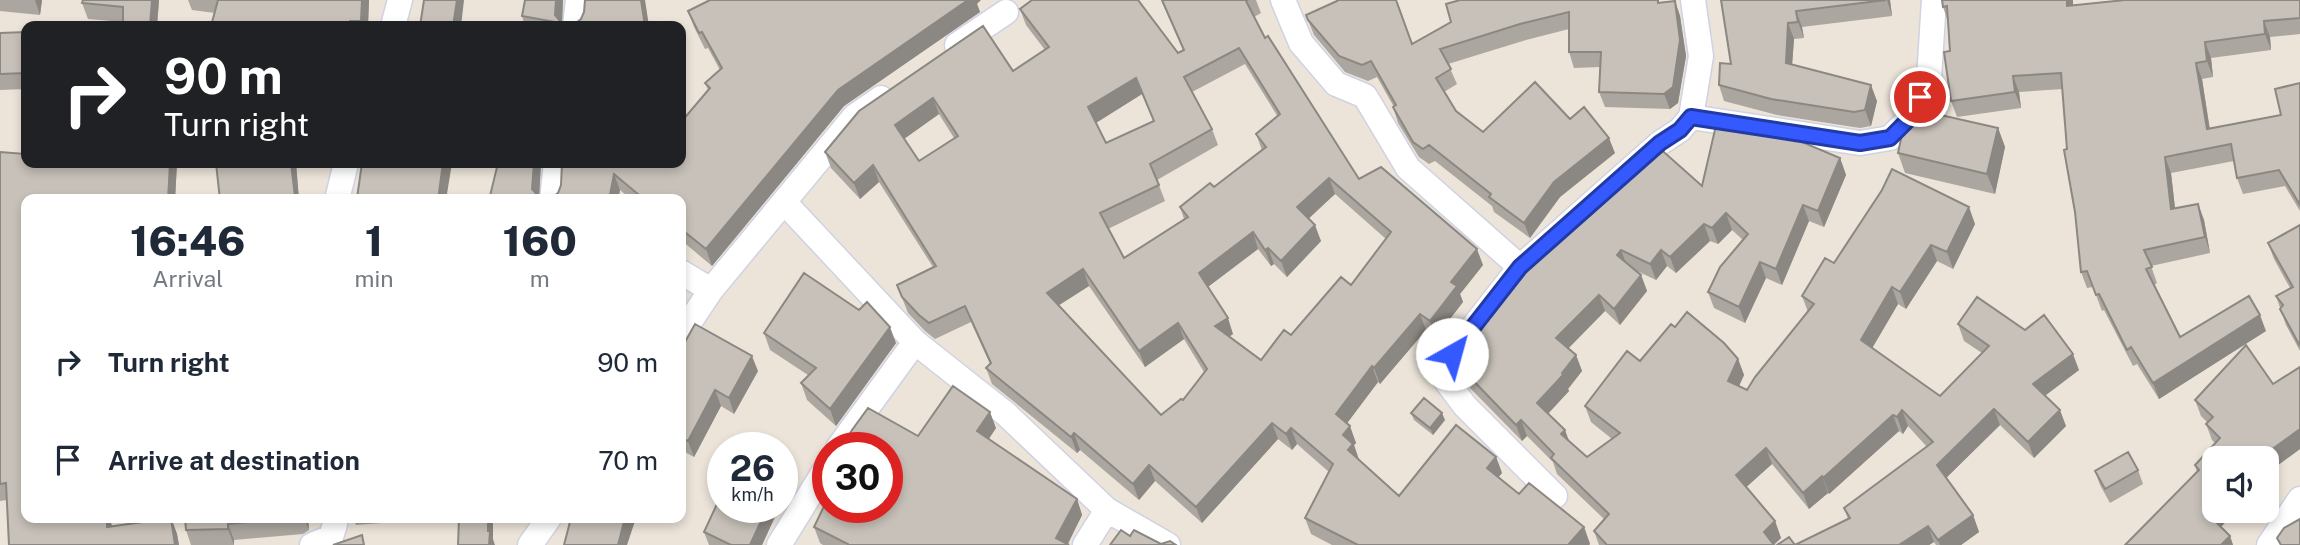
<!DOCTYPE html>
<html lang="en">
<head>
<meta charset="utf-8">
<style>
	:root { --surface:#fff; --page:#f2f2f3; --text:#1f2937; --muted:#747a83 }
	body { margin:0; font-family:"Public Sans",sans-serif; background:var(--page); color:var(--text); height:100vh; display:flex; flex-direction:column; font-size:26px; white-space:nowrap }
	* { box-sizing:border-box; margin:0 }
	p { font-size:23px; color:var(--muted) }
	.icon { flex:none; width:38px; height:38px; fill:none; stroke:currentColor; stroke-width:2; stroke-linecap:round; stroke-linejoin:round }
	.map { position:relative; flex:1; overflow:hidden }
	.drawer { position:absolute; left:21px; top:194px; width:665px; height:329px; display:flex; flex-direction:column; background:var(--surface); border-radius:14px; box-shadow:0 4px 10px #0003 }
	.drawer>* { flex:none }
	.hud { position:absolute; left:21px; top:21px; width:665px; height:147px; border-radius:14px; box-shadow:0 4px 10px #0003; background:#202124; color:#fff; overflow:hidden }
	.tools { position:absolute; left:2202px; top:446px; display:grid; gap:14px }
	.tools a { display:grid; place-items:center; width:77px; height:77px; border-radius:14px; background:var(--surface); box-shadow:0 4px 10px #0003; font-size:35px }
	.speed { position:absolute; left:707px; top:432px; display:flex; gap:14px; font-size:35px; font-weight:700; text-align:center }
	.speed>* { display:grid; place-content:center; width:91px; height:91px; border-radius:50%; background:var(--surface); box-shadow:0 4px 10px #0003; line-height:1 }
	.speed small { font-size:18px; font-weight:400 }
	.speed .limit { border:10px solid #d22; background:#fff; color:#111 }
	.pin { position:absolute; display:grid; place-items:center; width:60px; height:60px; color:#fff; margin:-30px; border:4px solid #fff; border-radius:50%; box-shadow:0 2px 7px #0007 }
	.me { position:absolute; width:77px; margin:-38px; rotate:38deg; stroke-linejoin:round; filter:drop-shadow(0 0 5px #0008) }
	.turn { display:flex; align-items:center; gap:24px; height:147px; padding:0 28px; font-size:32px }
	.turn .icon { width:91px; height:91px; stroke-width:2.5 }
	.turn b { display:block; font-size:49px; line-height:60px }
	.eta { display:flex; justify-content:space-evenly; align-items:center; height:119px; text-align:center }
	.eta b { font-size:42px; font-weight:800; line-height:49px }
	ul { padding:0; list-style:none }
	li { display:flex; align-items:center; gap:21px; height:98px; padding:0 28px }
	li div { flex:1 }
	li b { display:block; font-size:26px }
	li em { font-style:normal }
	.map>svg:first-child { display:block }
</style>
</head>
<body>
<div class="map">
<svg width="2300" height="545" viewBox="0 0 2300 545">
	<rect width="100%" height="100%" fill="#ece4d9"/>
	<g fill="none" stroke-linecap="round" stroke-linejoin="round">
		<!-- minor casing -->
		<g stroke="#cfd2e3" stroke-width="27">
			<path id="minor" d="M1283,0L1301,43L1336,84L1365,96L1408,168L1520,267
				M393,26L400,0
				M575,26L578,0
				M957,45L1006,12
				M1691,117L1860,143L1890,138L1912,116L1929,78L1934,0
				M337,200L346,163
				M552,200L556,163
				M784,202L915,342L1006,414L1107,510L1168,545
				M681,272L711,290
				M681,335L711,290L855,116L881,98
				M838,448L915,342
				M1555,496L1465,406L1444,378L1452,354L1520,267L1660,143L1680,130L1691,117L1701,56L1693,0
				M312,545L331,537L335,524L334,518
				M530,545L549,518
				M779,545L828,465
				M1085,545L1107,510
				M2269,545L2300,499"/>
		</g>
		<!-- minor -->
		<use href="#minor" stroke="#fff" stroke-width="24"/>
	</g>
	<!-- wall -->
	<path fill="#aba69f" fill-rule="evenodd" d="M0,0H42L40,15L0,11Z
		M83,0H159L157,26H123V22L88,19L82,3Z
		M188,0H369L368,26H211L215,13L192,10Z
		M563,0L562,22L566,24L567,26H525L522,16Z
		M1161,0H1256L1261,13L1254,17L1265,38L1359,179L1483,265L1460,294L1463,302L1436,337L1426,330L1380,384L1378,382L1347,423L1356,443L1354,445L1359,460L1399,496L1496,457L1502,473L1498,477L1519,494L1584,527L1590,544L1589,545H1332L1311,534L1305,518L1329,472L1297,444L1292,450L1278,439L1202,523L1155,481L1139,500L1080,450L1077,453L992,384L986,368L990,364L971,322L935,339L925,331L908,313L897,285L933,267L879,182L860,199L831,168L825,152L859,111L1013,71L1045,50L1026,25L1020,9L1178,53L1183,50ZM1245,64L1278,117L1256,134L1262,150L1214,187L1180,207L1184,219L1124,258L1108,229L1165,201L1157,180L1218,145L1212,129L1192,92ZM1142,94L1154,121L1106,143L1096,123ZM939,114L954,138L919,161L904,139ZM1335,194L1386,239L1351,285L1261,360L1229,337L1233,334L1208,287L1258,249L1271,266L1274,264L1287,277L1321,241L1308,218ZM1089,286L1145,367L1184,339L1204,372L1183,400L1161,415L1059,305Z
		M1721,0H1890L1892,16L1802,27L1804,38L1794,39L1792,65L1877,101L1871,126L1860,128L1777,115L1724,101L1719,85L1731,64Z
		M1942,0H2073V6L2300,0V34L2270,37L2271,50L2211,58L2213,77L2202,79L2210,129L2281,115L2300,83V211L2285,186L2243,194L2237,178L2234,161L2171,173L2175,209L2198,204L2204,220L2210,253L2151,266L2157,283L2154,285L2180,337L2266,331L2159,399L2137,364L2133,366L2104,310L2102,311L2093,287L2087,288L2081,272L2075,212L2067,149L2063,89L2019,92L2021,108L1957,117L1951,101L1948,22L1943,7Z
		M1675,1L1680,16L1686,56L1678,103L1670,109L1605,107L1599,92L1600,67L1574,68L1569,52V29L1526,40L1448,64L1457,84L1444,92L1456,111L1483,132L1570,119L1615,153L1560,197L1530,238L1494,212L1492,206L1435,161L1429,164L1419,157L1398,123L1393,107H1394L1377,77L1368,81L1345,72L1314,35L1306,15L1337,2L1412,44L1451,22Z
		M977,4L980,12L844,106L712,266L681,240V200H632L620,190L618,200H489L497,168L473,163H541L539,196L545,199L551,198L558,193L561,185L562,163H681L708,90L705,83L720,70L708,48L705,49L694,27L688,11Z
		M26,32V89L0,90V33Z
		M1998,128L2005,147L1995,194L1905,173L1898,153Z
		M25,150H26V163H177L175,200H26V518H109L112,526L171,518L177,534L179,545H9L7,500L0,501V152L25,154Z
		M1840,158L1846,175L1824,227L1809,221L1782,285L1766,278L1745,323L1714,308L1708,292L1743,240L1732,230L1718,244L1710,241L1676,273L1667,266L1656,280L1635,270L1641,275L1647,291L1620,325L1605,311L1568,348L1576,355L1582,371L1568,389L1569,391L1548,414L1569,441L1587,457L1612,439L1591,422L1585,406L1640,361L1675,327L1738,359L1744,375L1739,386L1747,390L1808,312L1802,296L1834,263L1975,224L1953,269L1937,261L1906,309L1898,304L1872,348L1940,396L1982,353L1964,341L1958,324L2079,370L2045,396L2066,426L2034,458L2000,425L1946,478L1973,515L1979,532L1961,545H1936L1934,542L1929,545H1777H1795L1848,519L1844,508L1927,447L1908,426L1903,434L1899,431L1829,494L1828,493L1809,509L1772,464L1746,487L1775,521L1781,538L1774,545H1599L1594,531L1604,519L1557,474L1553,462L1527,436L1522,441L1470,388L1461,375L1455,359L1581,215L1702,186Z
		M199,163H296L299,200H220L216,164Z
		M2300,225V351L2286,325L2276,296L2290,288L2274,259L2268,243Z
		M859,310L896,343L836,426L807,400L801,383L808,375L770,350L764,333Z
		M681,349L758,371L734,414L721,406L694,457L681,450Z
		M2300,367V449L2266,474V458L2214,511H2236L2221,527L2230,536L2233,545H2125L2197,472L2195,465L2215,443L2212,440L2206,424L2208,423L2201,416L2195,400L2273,384Z
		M1411,413L1445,420L1433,435L1414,420Z
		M996,428L989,439L1077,499L1082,515L1068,544L1069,545H823L820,543L814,527L828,508H887L889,480L887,479V448H848L845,442Z
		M2138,470L2143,484L2110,503L2100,485L2095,471Z
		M723,508H779L762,545H709L704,532Z
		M185,518H308L309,530L303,534L234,540V545H191L186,530Z
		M353,518H434V519L356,525Z"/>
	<!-- shaded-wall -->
	<path fill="#8b8782" d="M35,0H42L40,15Z
		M152,0H159L157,26H150Z
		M362,0H369L368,26H363L361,21Z
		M457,0H464L461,26H453Z
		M556,0H563L562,23L555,15Z
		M641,0H645L649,26H645Z
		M968,0H981L977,4L980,12L844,106L712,266L706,249L838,90Z
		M1887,0H1890L1892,16Z
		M2067,0H2073V22L2067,6Z
		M1675,1L1680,16L1686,56L1678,103L1670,109L1664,94Z
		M1796,11L1802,27L1804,38L1798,22Z
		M2264,21L2270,37L2271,50L2265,34Z
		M1788,23L1794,39L1791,79L1786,63Z
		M2205,42L2211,58L2213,77L2207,61Z
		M2196,63L2202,79L2212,145L2207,129Z
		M2013,76L2019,92L2021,108L2015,92Z
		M1136,78L1142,94L1094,124L1088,107Z
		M1871,85L1877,101L1871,126L1865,110Z
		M933,98L939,114L901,141L895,125Z
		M1998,128L2005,147L1995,194L1987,174Z
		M1609,138L1615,153L1560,197L1530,238L1524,223L1554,182Z
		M2165,157L2171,173L2177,225L2171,209Z
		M1840,158L1846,175L1824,227L1818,211Z
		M170,163H177L175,200H168Z
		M291,163H296L299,200H296L295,197Z
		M443,163H452L446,200H438Z
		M534,163H541L539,200L532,189Z
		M873,165L879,182L860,199L854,183Z
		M614,174L620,190L618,200H609Z
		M1329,178L1335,194L1303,224L1297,207Z
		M2198,204L2204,220L2210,253L2205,237Z
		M1803,205L1809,221L1782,285L1776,269Z
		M1969,207L1975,224L1953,269L1947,252Z
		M1726,213L1732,230L1718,244L1712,228Z
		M1704,224L1710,241L1676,273L1670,257Z
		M1315,225L1321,241L1287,277L1281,261Z
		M1253,232L1258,249L1205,289L1199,273Z
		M1931,245L1937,261L1906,309L1900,292Z
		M1268,248L1274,264L1271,266L1265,250Z
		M1477,249L1483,265L1460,294L1463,302L1436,337L1430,321L1451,282Z
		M1621,250L1627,266L1617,255Z
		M1661,250L1667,266L1656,280L1650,264Z
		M1760,262L1766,278L1745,323L1739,307Z
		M1083,269L1089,286L1053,309L1047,293Z
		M1641,275L1647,291L1620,325L1614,309Z
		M681,279L685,292L681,301Z
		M1892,287L1898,304L1867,357L1861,340Z
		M1599,295L1605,311L1562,355L1556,338Z
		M1420,314L1426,330L1380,384L1374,368Z
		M2260,315L2266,331L2159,399L2153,383Z
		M1228,318L1233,334L1221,342L1215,326Z
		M1178,323L1184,339L1145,367L1139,351Z
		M890,327L896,343L836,426L830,409Z
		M2073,354L2079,370L2039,400L2033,384Z
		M1576,355L1582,371L1568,389L1569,391L1543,419L1537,403Z
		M752,356L758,371L734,414L729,398Z
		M1738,359L1744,375L1734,397L1728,381Z
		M1372,366L1378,382L1342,430L1336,414Z
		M715,390L721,406L694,457L688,441Z
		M1994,409L2000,425L1943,481L1937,465Z
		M1902,410L1908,426L1903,434L1897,417Z
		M2060,410L2066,426L2034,458L2028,442Z
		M990,412L996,428L983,447L977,431Z
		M1442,413L1445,420L1433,435L1430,428Z
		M1893,415L1899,431L1829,494L1823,478Z
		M1521,420L1527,436L1522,441L1516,425Z
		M1272,423L1278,439L1202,523L1196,507Z
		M1350,426L1356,443L1354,445L1359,460L1354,466L1343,435Z
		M1291,428L1297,444L1292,450L1286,434Z
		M2300,429V449L2266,474V458H2260Z
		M1565,430L1571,446L1561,434Z
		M1074,433L1080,450L1077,453L1071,437Z
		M1766,448L1772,464L1742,491L1736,475Z
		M1496,457L1502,473L1493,484L1487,468Z
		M1149,465L1155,481L1139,500L1133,484Z
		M786,468L791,482L782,501V476Z
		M1822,476L1828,493L1809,509L1803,493Z
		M1077,499L1082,515L1067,545L1056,538Z
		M767,508H779L762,545H750Z
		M2215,511H2236L2216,532L2210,516Z
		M1973,515L1979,532L1961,545H1940L1938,540Z
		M107,518H109L113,528L107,527Z
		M171,518L177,534L179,545H175Z
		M304,518H308L309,530Z
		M488,518H493V539L495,545H489Z
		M625,518H636L627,545H618Z
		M1775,521L1781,538L1773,545L1764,532Z
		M228,524L234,540V545L228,529Z
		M1928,526L1934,542L1929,545H1899Z
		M1584,527L1590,544L1589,545H1568Z
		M2230,536L2233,545H2221Z"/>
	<!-- building -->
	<path fill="#c7c1b9" stroke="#8b8782" stroke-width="2" fill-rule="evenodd" d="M83,0H152L150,26H123V7L82,3Z
		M218,0H362L361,21H350V26H211Z
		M424,0H457L453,26H420Z
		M525,0H556L555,15L560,21L566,24L522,16Z
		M585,0H641L645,26H577L568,25L576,23L581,19L584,12Z
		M710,0H968L838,90L706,249L681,229V200H645L614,174L609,200H489L498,163H534L532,189L538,196L545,199L551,198L558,193L561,185L562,163H681V122L710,88L705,83L722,68L702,32L699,33L688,11Z
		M1032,0H1138L1178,53L1184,50L1162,0H1248L1246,1L1265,38L1268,36L1359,179L1381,167L1477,249L1451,282L1457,286L1430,321L1420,314L1374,368L1372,366L1336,414L1350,426L1343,435L1353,444L1348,450L1399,496L1456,425L1496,457L1487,468L1519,494L1529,483L1584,527L1568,545H1358L1305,518L1333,464L1291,428L1286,434L1272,423L1196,507L1149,465L1133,484L1074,433L1071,437L986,368L991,363L965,306L929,323L919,315L902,297L897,285L936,266L873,165L854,183L825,152L859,111L983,26L1013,71L1049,47L1020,9ZM1239,48L1280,114L1256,134L1266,147L1214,187L1210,183L1180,207L1188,217L1124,258L1100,213L1159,185L1150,164L1212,129L1184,77ZM1136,78L1154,121L1106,143L1088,107ZM933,98L958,136L919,161L895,125ZM1329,178L1391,232L1351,285L1341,277L1291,335L1284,330L1261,360L1215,326L1228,318L1199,273L1253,232L1265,250L1268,248L1281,261L1315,225L1297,207ZM1083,269L1139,351L1178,323L1207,369L1183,400L1181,399L1161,415L1047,293Z
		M1337,0H1396L1412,44L1451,22L1446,4L1460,0H1658V3L1675,1L1680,40L1673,87L1664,94L1599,92L1601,52H1569V12L1520,24L1440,49L1451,69L1436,78L1456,111L1483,132L1535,82L1570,119L1584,107L1609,138L1554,182L1524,223L1489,197L1491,194L1429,145L1423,149L1413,142L1393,107L1396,105L1371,61L1362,65L1339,56L1308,20L1306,15L1337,1Z
		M1721,0H1886L1796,11L1798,22L1788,23L1786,63L1871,85L1865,110L1854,112L1771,99L1719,85L1720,63L1731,64Z
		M1942,0H2067V6L2125,0H2300V18L2264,21L2265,34L2205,42L2207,61L2196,63L2207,129L2281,115L2275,89L2300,83V205L2279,170L2237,178L2231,144L2165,157L2171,209L2198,204L2205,237L2144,250L2152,267L2146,269L2180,337L2249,296L2260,315L2153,383L2131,347L2127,350L2099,294L2096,295L2087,271L2081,272L2075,212L2064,150L2067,149L2061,73L2013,76L2015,92L1951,101L1944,52L1950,51L1947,6L1943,7Z
		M26,32V73L0,74V33Z
		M1914,109L1998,128L1987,174L1898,153L1906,116Z
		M1717,121L1771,129L1840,158L1818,211L1803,205L1776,269L1760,262L1739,307L1708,292L1720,267L1748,234L1726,213L1712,228L1704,224L1670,257L1661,250L1650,264L1621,250L1617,255L1641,275L1614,309L1599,295L1556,338L1576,355L1562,373L1563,375L1537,403L1565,430L1561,434L1587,457L1620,433L1585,406L1627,351L1640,361L1671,324L1675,327L1687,312L1724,343L1738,359L1728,381L1747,390L1755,377L1814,304L1802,296L1825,258L1834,263L1882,190L1892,169L1969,207L1947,252L1931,245L1900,292L1892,287L1861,340L1940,396L1989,346L1958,324L1977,297L2025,330L2044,315L2073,354L2033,384L2060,410L2028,442L1994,409L1937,465L1973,515L1938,540L1928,526L1899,545H1777L1789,537L1795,545L1850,518L1844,508L1933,442L1902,410L1897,417L1893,415L1823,478L1822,476L1803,493L1766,448L1736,475L1775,521L1764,532L1774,545H1607L1594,531L1609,514L1551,458L1554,454L1521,420L1516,425L1465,372L1455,359L1458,348L1579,213L1581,215L1601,193L1656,145L1702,186Z
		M25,150H26V163H170L168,200H26V518H107V527L171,518L175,545H9L6,483L0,484V152L25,154Z
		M216,163H291L295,197L276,200H220Z
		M362,163H443L438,200H365L357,198Z
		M2300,225V346L2280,309L2283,305L2276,296L2293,287L2268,243Z
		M804,273L859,310L867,302L890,327L830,409L801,383L816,368L764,333Z
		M695,324L752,356L729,398L715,390L688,441L681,437V349Z
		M2246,345L2273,384L2300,367V429L2260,458H2214V511H2215L2210,516L2230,536L2221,545H2125L2199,470L2195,465L2220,438L2206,424L2213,417L2195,400Z
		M953,386L990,412L977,431L1077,499L1056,538L1069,545H848V544L814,527L828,498V508H887V483L896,471L887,466V448H856L845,442L852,430L868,408L918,436Z
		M1424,398L1442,413L1430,428L1411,413Z
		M2128,452L2138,470L2105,489L2095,471Z
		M782,466L786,468L782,476Z
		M723,491V508H767L750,545H731L704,532Z
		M185,518H290L228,524V529L186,530Z
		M459,518H488V531H490L489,545H458Z
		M571,518H625L618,545H564Z
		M2300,519V545H2281L2277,538L2284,528Z
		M1121,530L1130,536L1134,530L1161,544L1170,541L1176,545H1110Z
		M362,535L364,545H333Z"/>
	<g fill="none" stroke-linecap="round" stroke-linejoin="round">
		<!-- route casing -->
		<g stroke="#213aa6" stroke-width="18">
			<path id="route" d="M1452,354L1520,267L1660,143L1680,130L1691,117L1860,143L1890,138L1912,116L1920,97"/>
		</g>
		<!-- route -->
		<use href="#route" stroke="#3359ff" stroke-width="12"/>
	</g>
</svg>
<div class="tools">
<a><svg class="icon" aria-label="sound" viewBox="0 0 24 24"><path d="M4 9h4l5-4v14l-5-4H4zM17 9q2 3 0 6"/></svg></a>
</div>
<div class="speed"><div>26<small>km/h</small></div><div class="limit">30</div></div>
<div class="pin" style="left:1920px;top:97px;background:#d93025"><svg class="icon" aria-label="arrive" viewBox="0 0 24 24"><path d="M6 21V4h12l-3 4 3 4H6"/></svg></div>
<svg class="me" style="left:1452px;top:354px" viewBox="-20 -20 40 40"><circle r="19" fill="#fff"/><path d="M0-13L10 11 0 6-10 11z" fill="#3359ff"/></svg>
<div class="hud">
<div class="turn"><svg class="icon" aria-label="right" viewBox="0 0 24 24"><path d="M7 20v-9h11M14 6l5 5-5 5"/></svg><div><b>90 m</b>Turn right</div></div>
</div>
<section class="drawer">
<div class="eta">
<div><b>16:46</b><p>Arrival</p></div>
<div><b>1</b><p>min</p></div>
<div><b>160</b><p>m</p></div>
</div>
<ul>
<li><svg class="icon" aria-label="right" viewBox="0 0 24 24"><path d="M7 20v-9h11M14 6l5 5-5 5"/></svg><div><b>Turn right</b></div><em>90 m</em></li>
<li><svg class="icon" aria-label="arrive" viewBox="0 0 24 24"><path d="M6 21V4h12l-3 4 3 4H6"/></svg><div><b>Arrive at destination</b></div><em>70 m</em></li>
</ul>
</section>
</div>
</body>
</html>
